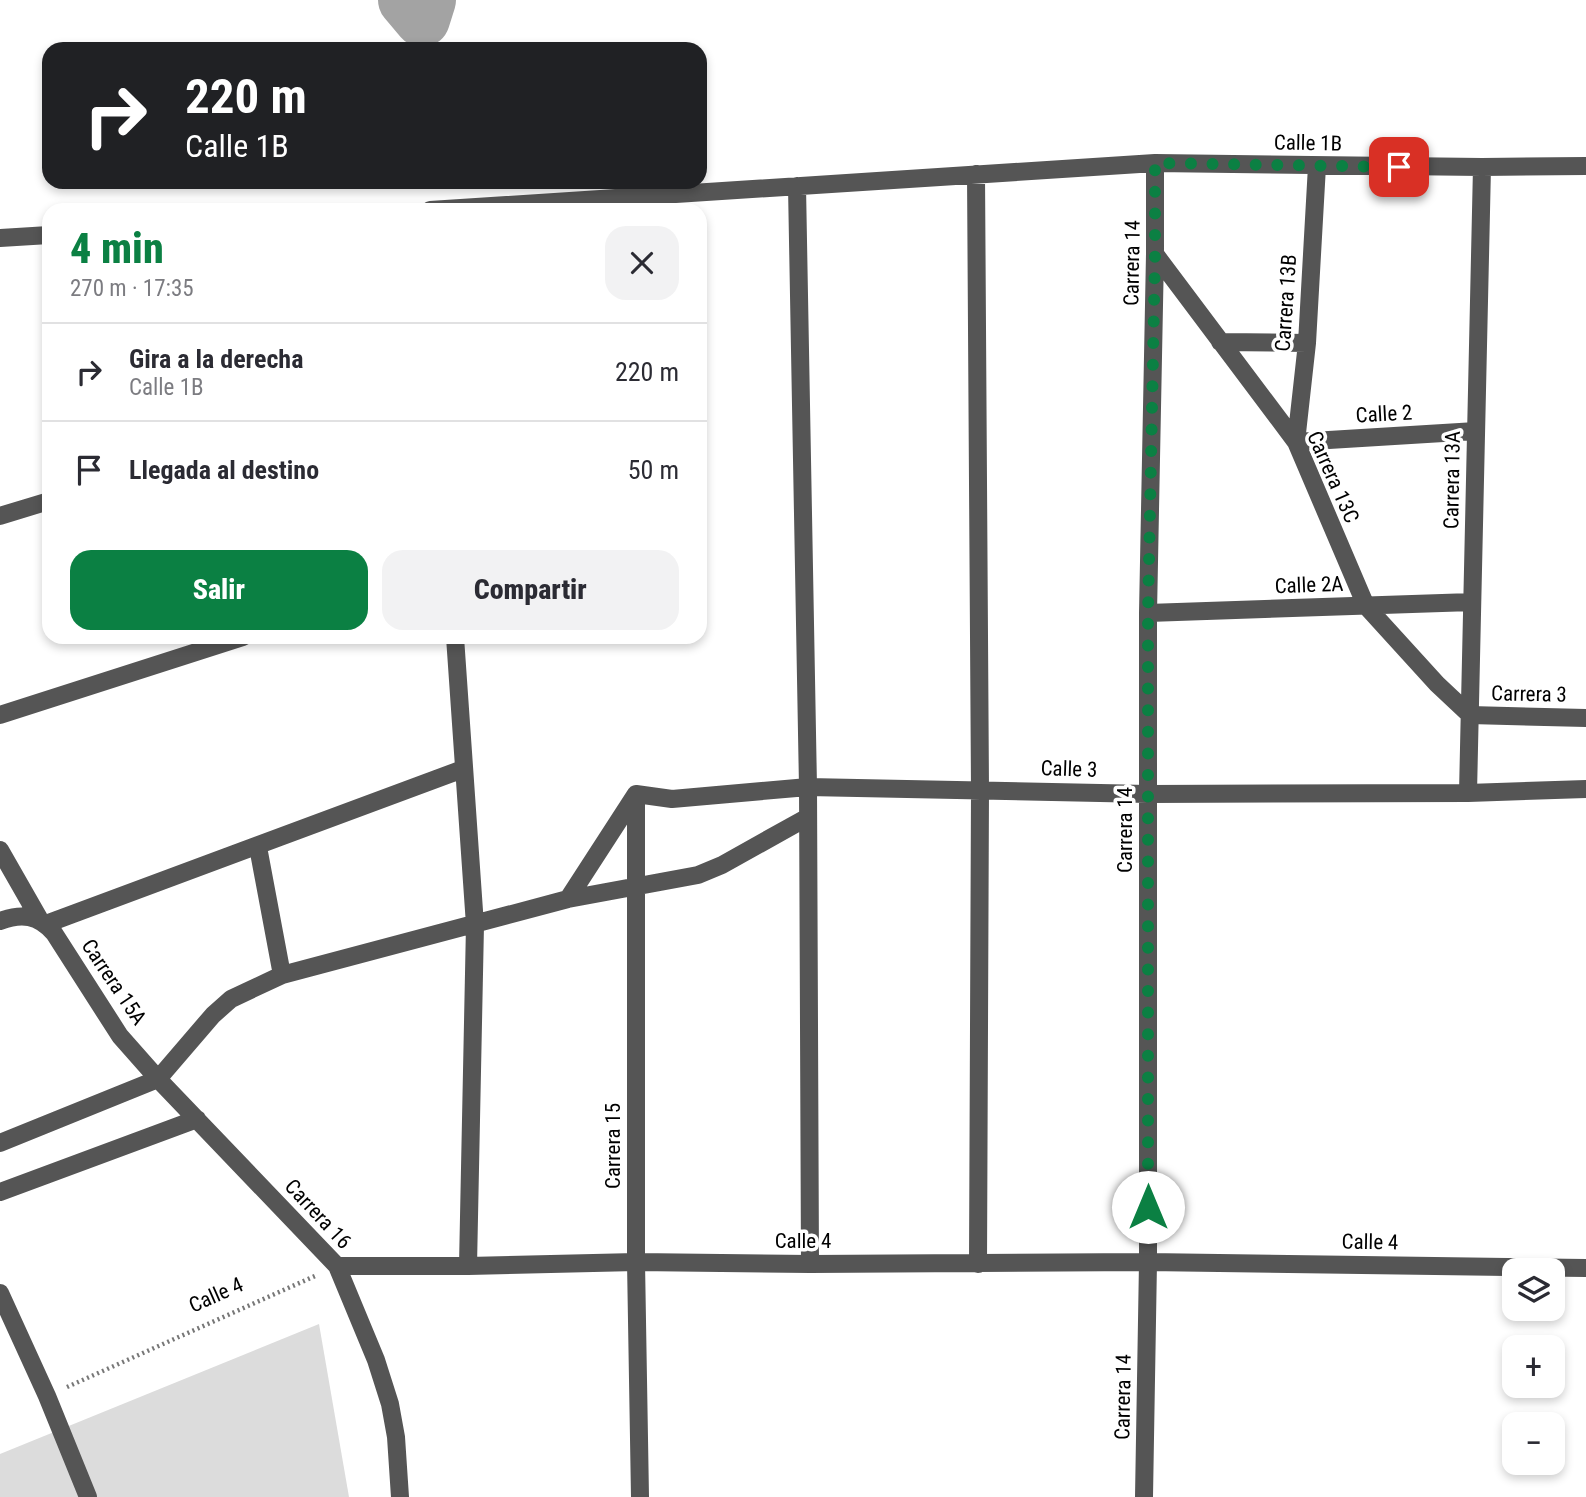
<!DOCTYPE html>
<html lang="es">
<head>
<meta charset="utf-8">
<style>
	:root { --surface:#fff; --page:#f2f2f3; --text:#2b2b33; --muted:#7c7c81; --line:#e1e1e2; --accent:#0b8043 }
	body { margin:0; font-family:"Roboto Condensed",sans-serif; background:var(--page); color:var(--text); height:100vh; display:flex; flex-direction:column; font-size:26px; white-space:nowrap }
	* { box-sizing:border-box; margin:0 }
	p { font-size:23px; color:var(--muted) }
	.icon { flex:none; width:38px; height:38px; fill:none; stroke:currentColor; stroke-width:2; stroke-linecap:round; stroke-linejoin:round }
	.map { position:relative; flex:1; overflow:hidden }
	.side { position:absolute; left:42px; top:203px; width:665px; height:441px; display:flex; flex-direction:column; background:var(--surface); border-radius:21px; box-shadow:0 4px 10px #0003 }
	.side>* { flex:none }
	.hud { position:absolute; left:42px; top:42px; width:665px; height:147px; border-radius:21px; box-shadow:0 4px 10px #0003; background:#202124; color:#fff; overflow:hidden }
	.tools { position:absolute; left:1502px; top:1258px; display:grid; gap:14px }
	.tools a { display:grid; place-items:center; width:63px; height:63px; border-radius:14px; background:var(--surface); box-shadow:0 4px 10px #0003; font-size:35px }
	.pin { position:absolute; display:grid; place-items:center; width:60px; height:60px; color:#fff; margin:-30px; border-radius:14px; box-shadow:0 4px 10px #0006 }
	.me { position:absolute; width:77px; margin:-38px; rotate:0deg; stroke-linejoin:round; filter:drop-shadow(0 0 5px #0008) }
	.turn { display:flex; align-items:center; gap:24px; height:147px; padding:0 28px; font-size:32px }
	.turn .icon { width:91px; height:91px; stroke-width:2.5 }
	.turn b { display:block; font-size:49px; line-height:60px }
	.round { display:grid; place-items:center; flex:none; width:74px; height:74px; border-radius:21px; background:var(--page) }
	.overview { display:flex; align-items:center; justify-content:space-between; height:119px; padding:0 28px }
	h1 { font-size:42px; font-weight:800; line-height:52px; color:var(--accent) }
	.primary-button { display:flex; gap:14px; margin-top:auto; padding:14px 28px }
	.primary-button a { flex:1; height:80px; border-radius:21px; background:var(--accent); color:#fff; font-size:28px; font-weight:800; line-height:80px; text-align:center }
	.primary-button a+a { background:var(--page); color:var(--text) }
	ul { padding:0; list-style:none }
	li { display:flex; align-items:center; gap:21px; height:98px; padding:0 28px; border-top:2px solid var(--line) }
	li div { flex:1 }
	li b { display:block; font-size:26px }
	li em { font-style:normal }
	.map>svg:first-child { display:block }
</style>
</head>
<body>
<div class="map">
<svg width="1586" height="1497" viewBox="0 0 1586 1497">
	<rect width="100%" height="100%" fill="#fff"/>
	<!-- green -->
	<path fill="#dcdcdc" d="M319,1324L349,1497H0V1454Z"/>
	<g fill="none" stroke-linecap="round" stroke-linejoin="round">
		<!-- river -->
		<path stroke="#a3a3a3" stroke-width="56" d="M406,0L422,19L428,0"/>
		<!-- path -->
		<path stroke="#777" stroke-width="4.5" stroke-dasharray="2 3.5" stroke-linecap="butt" d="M67,1387L315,1276"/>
		<!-- minor -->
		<path stroke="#555" stroke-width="18" d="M1317,166L1307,343L1296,442L1476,431
			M976,174L980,790L978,1264
			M797,186L808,787L810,1264
			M430,210L1155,163L1482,167L1586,166
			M0,238L49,235
			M1155,254L1296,442L1366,606L1437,684L1470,715L1586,718
			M1220,342L1307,343
			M0,516L49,501
			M1148,613L1472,602
			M455,637L475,925L468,1266
			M0,715L243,637
			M1468,793L1482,167
			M636,794L672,799L808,787L1148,794L1468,793L1586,789
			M636,794V1262L640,1497
			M258,847L282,975
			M0,850L40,920
			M568,899L698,875L722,865L808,817
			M0,921C22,913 38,915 54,933L120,1036L158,1079L337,1266L376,1360L390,1404L396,1437L400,1497
			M46,924L463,769
			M0,1143L158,1079L213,1015L231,999L282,975L568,899L636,794
			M0,1192L197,1119
			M337,1266H468L636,1262L810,1264L1148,1262L1586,1268
			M0,1293L47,1396L88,1497
			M1144,1497L1148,1262V613L1155,254V163"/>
	</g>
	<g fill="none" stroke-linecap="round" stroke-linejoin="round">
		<!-- route -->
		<path stroke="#0b8043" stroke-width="12" stroke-dasharray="0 21.6" d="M1148,1207V613L1155,254V163L1399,167"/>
	</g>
	<g text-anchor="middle" stroke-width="7" stroke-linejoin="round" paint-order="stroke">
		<!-- street labels -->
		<g font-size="21" fill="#000" stroke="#fff">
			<text transform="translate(1308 143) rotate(1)" y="7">Calle 1B</text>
			<text transform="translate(1132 263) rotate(-89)" y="7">Carrera 14</text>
			<text transform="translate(1286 303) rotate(-86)" y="7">Carrera 13B</text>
			<text transform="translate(1384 414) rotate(-3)" y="7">Calle 2</text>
			<text transform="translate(1333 477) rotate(66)" y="7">Carrera 13C</text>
			<text transform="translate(1452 480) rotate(-89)" y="7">Carrera 13A</text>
			<text transform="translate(1309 585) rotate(-2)" y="7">Calle 2A</text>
			<text transform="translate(1529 694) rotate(1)" y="7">Carrera 3</text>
			<text transform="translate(1069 769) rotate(2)" y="7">Calle 3</text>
			<text transform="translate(1125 830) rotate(-90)" y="7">Carrera 14</text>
			<text transform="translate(114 982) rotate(56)" y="7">Carrera 15A</text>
			<text transform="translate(613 1146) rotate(-90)" y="7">Carrera 15</text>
			<text transform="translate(318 1214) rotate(47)" y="7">Carrera 16</text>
			<text x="803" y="1248">Calle 4</text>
			<text transform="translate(1370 1242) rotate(1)" y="7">Calle 4</text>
			<text transform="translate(216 1295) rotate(-24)" y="7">Calle 4</text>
			<text transform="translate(1123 1397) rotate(-89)" y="7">Carrera 14</text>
		</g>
	</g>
</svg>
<div class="tools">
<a><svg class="icon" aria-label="layers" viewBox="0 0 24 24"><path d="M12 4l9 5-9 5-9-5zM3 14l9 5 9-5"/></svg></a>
<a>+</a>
<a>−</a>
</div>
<div class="pin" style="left:1399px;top:167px;background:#d93025"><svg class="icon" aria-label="arrive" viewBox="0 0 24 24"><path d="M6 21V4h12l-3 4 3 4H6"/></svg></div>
<svg class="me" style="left:1148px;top:1207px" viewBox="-20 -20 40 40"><circle r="19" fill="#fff"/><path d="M0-13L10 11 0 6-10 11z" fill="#0b8043"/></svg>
<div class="hud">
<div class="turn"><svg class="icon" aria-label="right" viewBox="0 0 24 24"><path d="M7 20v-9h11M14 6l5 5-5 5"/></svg><div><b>220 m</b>Calle 1B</div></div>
</div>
<section class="side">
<div class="overview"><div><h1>4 min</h1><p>270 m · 17:35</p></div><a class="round"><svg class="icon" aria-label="close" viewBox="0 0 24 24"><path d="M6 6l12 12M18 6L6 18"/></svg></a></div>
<ul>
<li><svg class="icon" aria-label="right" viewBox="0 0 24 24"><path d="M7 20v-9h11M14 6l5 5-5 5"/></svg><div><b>Gira a la derecha</b><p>Calle 1B</p></div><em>220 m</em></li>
<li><svg class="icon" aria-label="arrive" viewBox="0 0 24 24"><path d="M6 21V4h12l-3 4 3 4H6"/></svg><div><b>Llegada al destino</b></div><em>50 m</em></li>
</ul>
<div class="primary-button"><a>Salir</a><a>Compartir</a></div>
</section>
</div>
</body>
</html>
